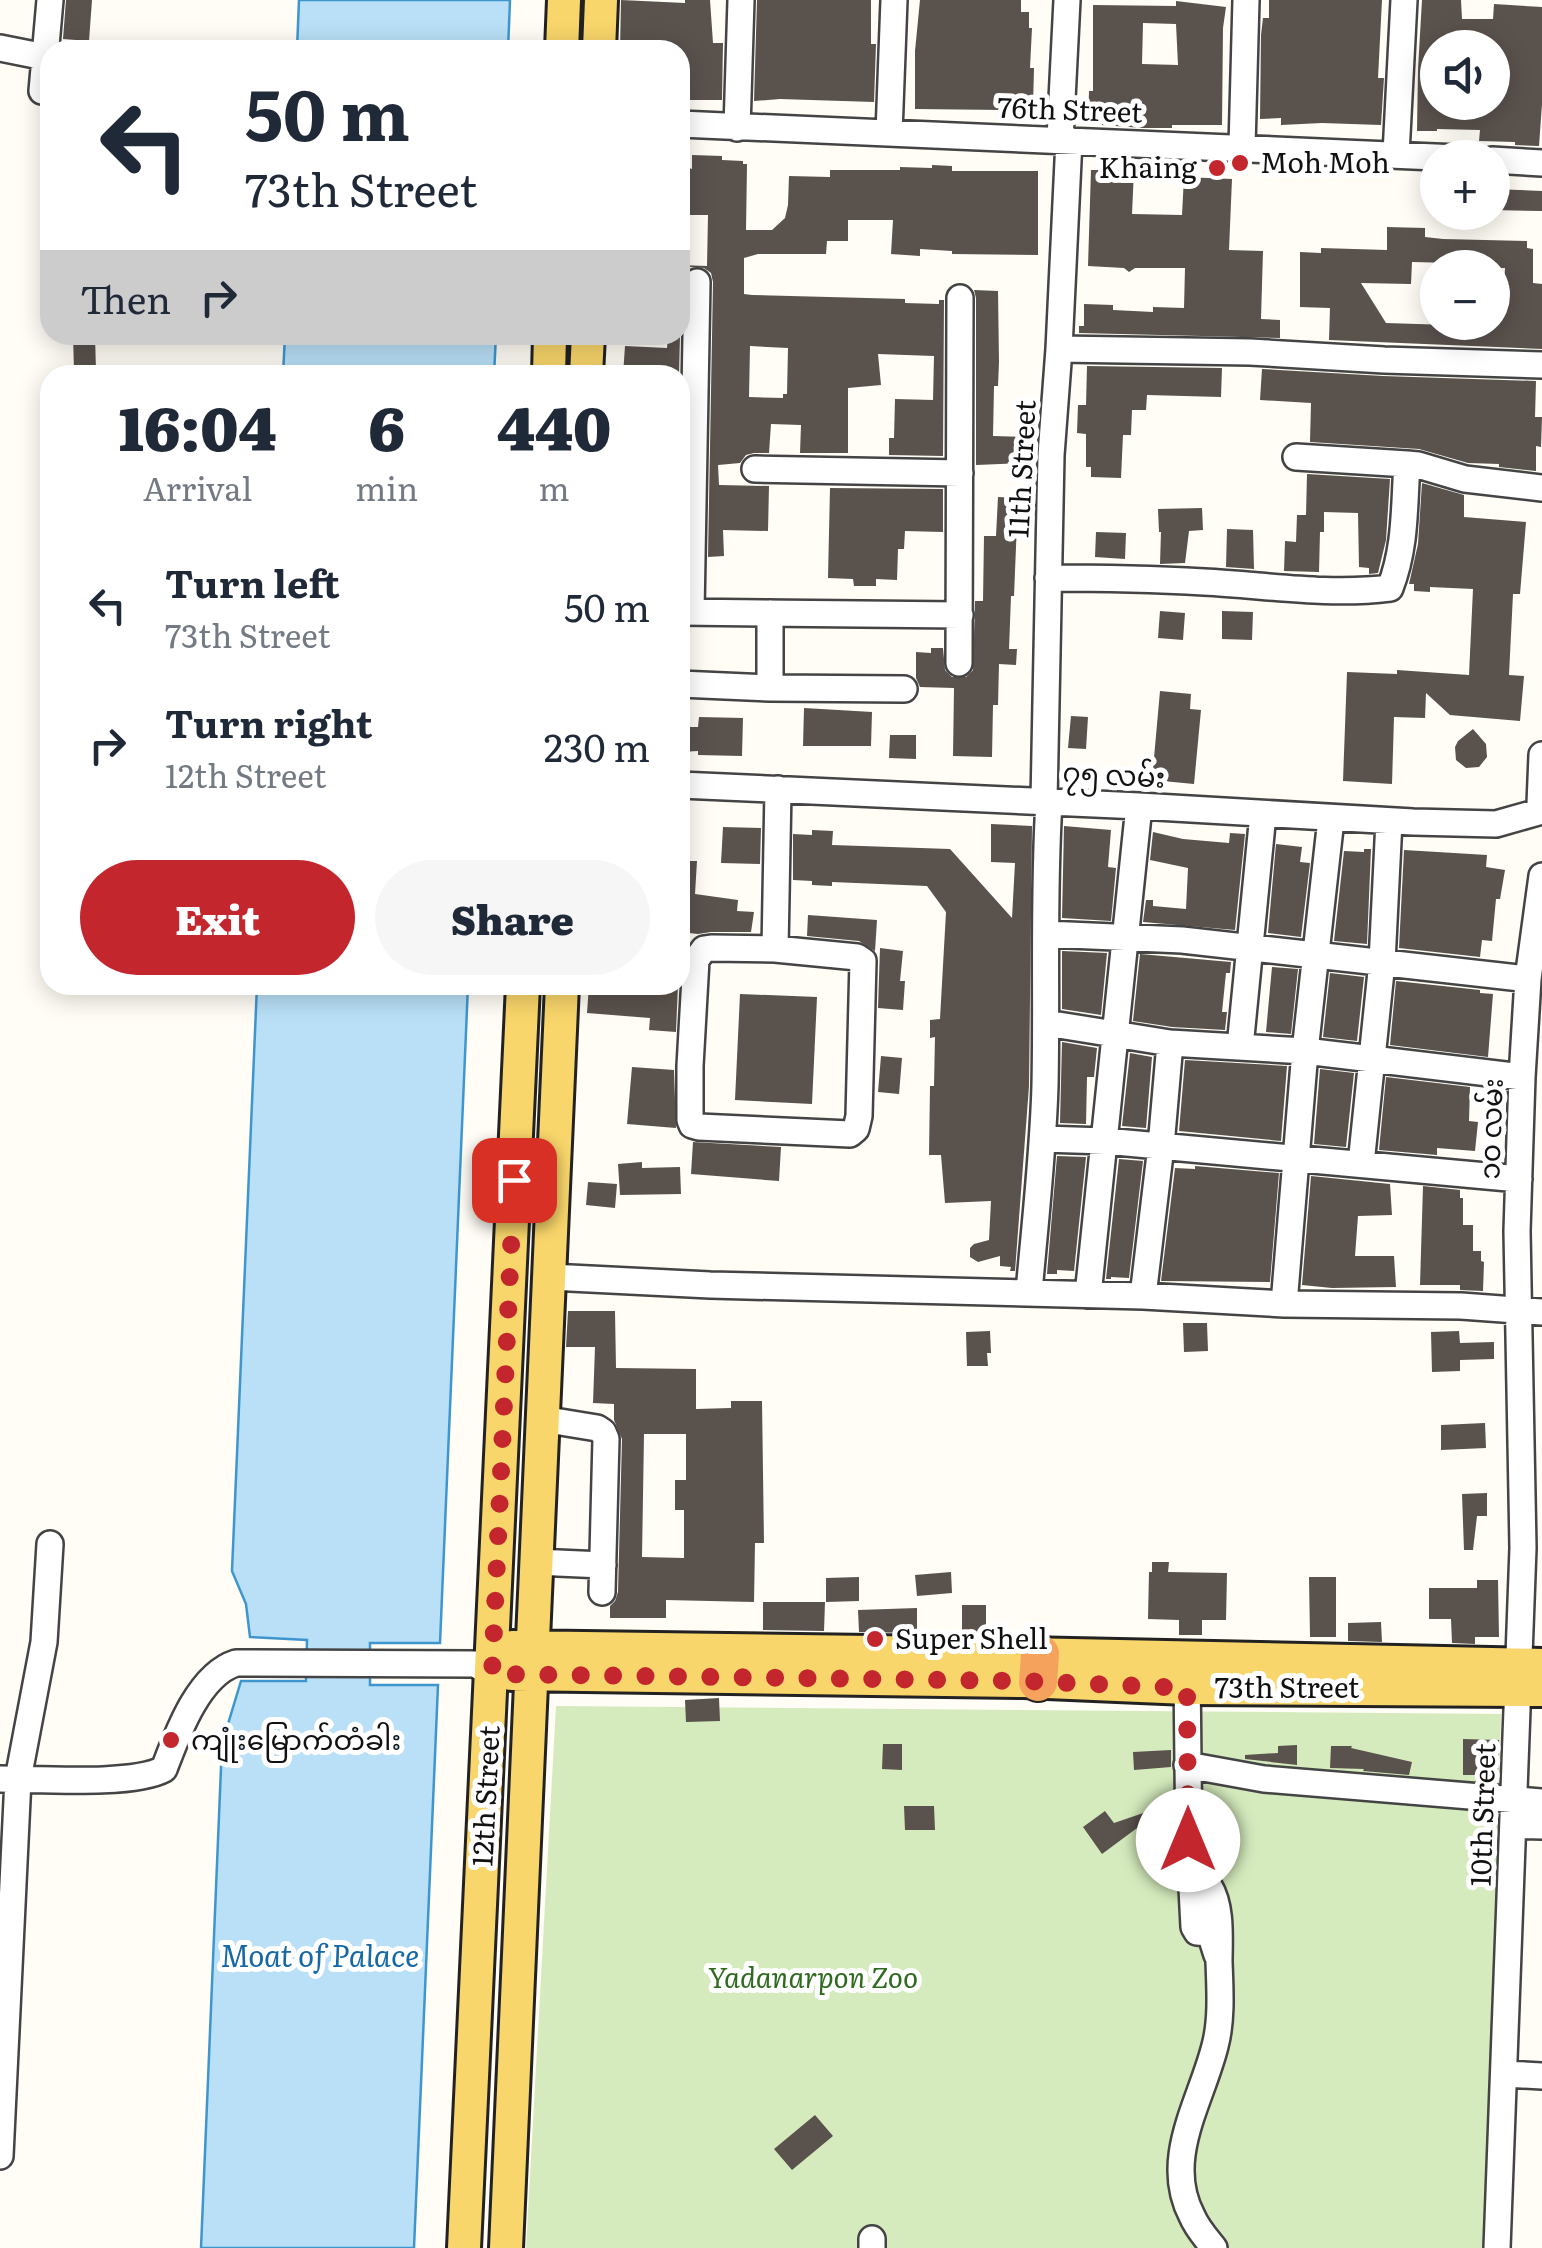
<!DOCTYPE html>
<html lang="en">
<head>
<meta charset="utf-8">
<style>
	:root { --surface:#fff; --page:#f6f6f7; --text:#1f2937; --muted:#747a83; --accent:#c4262e }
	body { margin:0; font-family:Literata,"Noto Sans Myanmar",serif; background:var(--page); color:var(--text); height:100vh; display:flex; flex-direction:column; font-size:38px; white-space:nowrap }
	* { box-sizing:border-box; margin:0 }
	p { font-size:32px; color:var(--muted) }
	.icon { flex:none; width:55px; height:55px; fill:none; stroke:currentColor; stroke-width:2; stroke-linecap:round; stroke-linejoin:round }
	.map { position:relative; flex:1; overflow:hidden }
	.panel { position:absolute; left:40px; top:365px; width:650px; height:630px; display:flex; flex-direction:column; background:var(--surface); border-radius:30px; box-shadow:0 5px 25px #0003 }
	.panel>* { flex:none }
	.banner { position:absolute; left:40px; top:40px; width:650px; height:305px; border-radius:30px; box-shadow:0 5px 25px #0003; background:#fff; color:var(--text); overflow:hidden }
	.controls { position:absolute; left:1420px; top:30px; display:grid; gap:20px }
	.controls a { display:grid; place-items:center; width:90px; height:90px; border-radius:50%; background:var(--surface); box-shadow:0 5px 25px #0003; font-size:50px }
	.pin { position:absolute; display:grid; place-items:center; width:85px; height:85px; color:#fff; margin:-42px; border-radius:20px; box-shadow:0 5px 15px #0006 }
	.me { position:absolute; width:110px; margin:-55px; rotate:0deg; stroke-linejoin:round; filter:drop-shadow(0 0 8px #0008) }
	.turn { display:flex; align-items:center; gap:35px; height:210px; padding:0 40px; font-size:45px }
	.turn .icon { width:130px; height:130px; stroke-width:2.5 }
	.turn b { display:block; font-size:70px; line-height:85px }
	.then { display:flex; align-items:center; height:95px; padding:0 40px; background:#0003; gap:20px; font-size:38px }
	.eta { display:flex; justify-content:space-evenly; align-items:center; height:170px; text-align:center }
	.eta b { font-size:60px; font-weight:800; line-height:70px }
	.primary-button { display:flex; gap:20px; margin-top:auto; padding:20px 40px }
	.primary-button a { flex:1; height:115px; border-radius:60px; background:var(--accent); color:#fff; font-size:40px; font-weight:800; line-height:115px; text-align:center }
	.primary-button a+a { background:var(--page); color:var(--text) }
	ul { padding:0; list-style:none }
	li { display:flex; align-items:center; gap:30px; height:140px; padding:0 40px }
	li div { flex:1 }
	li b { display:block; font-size:38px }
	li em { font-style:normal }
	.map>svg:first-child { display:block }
</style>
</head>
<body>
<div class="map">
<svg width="1542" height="2248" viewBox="0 0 1542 2248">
	<rect width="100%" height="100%" fill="#fffdf5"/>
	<!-- green -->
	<path fill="#d5ebbd" d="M556,1706L1501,1714L1488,2248H526Z"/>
	<!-- water -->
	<path fill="#b9e0f7" stroke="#3f96cf" stroke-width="2.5" d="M299,0H510L508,50H297Z
		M285,335H496L494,375H283Z
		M257,985H468L440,1643H370V1685H438L414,2248H201L222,1744L241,1681H306L307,1640L250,1637L246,1604L232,1571Z"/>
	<!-- building -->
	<path fill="#5a524d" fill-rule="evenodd" d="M66,0H92L89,41L63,39Z
		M621,0L685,3V0H710L713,43H723L722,100H680V50H620Z
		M757,0H871V44H876L874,102L780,99L754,101Z
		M920,0H1021V12H1029V28H1032L1030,68H1034L1033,107L1003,106V110L915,109V51Z
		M1269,0H1382L1378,78H1384L1381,125L1322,123L1281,125V118L1260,119L1261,35L1263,18H1269Z
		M1422,0H1461L1462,19H1493L1494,4L1542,7V104L1539,146L1515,145V142L1479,141L1480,130L1437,129V131H1417L1418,69ZM1438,48H1492V102H1438Z
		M1176,1L1226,7L1223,28L1222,125H1172V128H1143L1088,124L1089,91H1093V5L1176,6ZM1143,23L1176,24L1178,65L1142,64Z
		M692,155L722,156V160L743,161V164H747L746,230H772L785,218L788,205L789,176L830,177V170H900V167L932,168V165L952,166V171H1038V255L952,254V251L920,249V256L891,254L893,220H848V241H827L826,254H758L744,258V294L752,295L905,299V303L939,304V300H944L943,456L889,455V438H894L895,399L933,400L934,356L878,354L881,385L848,388V453H800L801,425L771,424L769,453H754L746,455L740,463L718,465L719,485L769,486L768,531L723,530L724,556L708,557L713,282L711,273L704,268L690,267L683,275L680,323V265L707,266L708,215H689V168L692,169ZM750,346L788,348L787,394H783V398L749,397Z
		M1091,170H1134L1132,214L1182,215L1184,177L1232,179L1229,250L1263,251L1261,319L1280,320V338L1079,333V326H1084V304L1113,305V310L1153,312V307L1184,308L1185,268H1135L1129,272L1124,268L1088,266Z
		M1492,189L1542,191V211L1492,210Z
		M1387,227L1425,228V237L1443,239L1527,241V248L1533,249V283L1542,284V349L1329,340L1330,308L1300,307V252L1321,253V248L1387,250ZM1412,262L1452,263V268H1505L1503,308L1492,307V322H1449V325L1386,323L1361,283L1411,284Z
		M974,290L998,291L999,362L998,386H994L993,436L1026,437L1025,463L976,465V298Z
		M73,335H95L96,371H74Z
		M668,335H680L679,375H623L625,346L667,348Z
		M1087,366L1222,368L1221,397L1147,395L1146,410H1132L1131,435H1123L1121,478L1091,477V467H1086V434L1077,433L1078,405H1086Z
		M1262,369L1383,376L1536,381L1535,417H1542L1541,447L1536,446V471L1499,467V464L1468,463L1419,449L1310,442L1311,403L1260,400Z
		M1307,474L1390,479L1386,540L1378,573L1369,574V568L1359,567L1358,513L1324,512V532H1320L1319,572L1284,571L1285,541L1296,542L1297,515H1306Z
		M1422,483L1464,495V517L1526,522L1520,594H1513L1509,675L1524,676L1520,721L1450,715L1426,693L1425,718L1394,717L1392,784L1343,781L1347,672L1397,674V670L1469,675L1473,589L1430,587V592L1414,591V584H1409L1418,544Z
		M830,488L943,489V532L905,531L904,549H898L897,580L876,579V586H854L853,579L828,578Z
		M998,497L1018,498L1014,596H1011L1009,649H1017L1016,665L999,664L998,705H993L992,757L953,756L954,688L920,687L916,678V652L931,653V648H943L945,670L952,677H966L973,670L975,601H983L984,536H996Z
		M1202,508L1203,530L1189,531L1185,563L1160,564L1161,532H1159L1158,509Z
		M1227,529L1253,530L1254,569L1226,567Z
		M1096,532L1126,533L1125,559L1095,557Z
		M1160,611L1185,613L1183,640L1158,638Z
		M1222,611L1253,612L1252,640L1222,639Z
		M1160,691L1191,694L1190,709L1201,710L1194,784L1152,780Z
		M804,708L872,712L871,746H803Z
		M1071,716L1088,717L1086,749L1068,748Z
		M699,717L743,718L742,756L698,755V751L680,752V727H698Z
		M1473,729L1486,744L1487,757L1479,767L1466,768L1456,760L1455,747L1458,741Z
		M890,735H916V759L889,758Z
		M991,824L1032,826L1029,1086L1015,1271H1010L1011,1267L1000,1266V1256L978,1262L970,1257V1248L974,1244L989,1240L991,1201L945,1203L941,1155H929L930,1086H934L935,1037L930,1038V1020L940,1019L946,912L927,886L832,882V886L812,885V881L793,880V834L812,835V830L833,831L832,845L950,849L1012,918L1015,863L991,862Z
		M1064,826L1111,830L1108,867L1116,868L1111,921L1062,918Z
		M723,827L761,828L760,864L721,863Z
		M1153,832L1183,839L1229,843L1230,833L1245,834L1235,930L1143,922L1146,900H1153V906L1186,909L1188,868L1150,860Z
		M1276,844L1302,847L1300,862L1310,863L1301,937L1268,933Z
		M1364,849H1371L1367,944L1334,941L1344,851L1364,852Z
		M1404,850L1487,855L1486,867L1505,870L1500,899H1496L1492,941L1482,940L1480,957L1399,948Z
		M680,861H697L695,894L738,900L737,911L754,912L751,932H711L698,934L680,932Z
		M808,915L877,920L875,951L859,941L807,936Z
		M880,948L903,951L900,981H905L903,1010L878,1008Z
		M1062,951L1107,953L1101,1015L1062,1009Z
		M1140,954L1231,962L1230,973H1226L1222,1012H1227L1225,1030L1172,1027L1133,1021Z
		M1272,967L1298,969L1291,1034L1266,1032Z
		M1330,973L1364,977L1357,1041L1323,1037Z
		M1396,981L1480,990V993L1493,994L1488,1057L1390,1045Z
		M589,985H678L676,1032L649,1030L650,1018L587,1013Z
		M740,994L817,997L812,1104L735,1100Z
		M1062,1042L1097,1048L1094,1077H1087L1086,1124L1060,1123Z
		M1130,1053L1152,1057L1146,1128L1122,1126Z
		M881,1056L902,1058L899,1094L878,1092Z
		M1185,1060L1287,1066L1281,1141L1179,1131Z
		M632,1067L674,1070L676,1128L627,1124Z
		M1320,1069L1354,1073L1346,1147L1314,1144Z
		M1386,1077L1470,1087L1469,1121L1478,1122L1475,1151L1437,1148V1155L1379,1150Z
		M693,1142L781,1147L779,1181L691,1174Z
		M1057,1156L1086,1157L1074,1271L1057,1270V1274H1047Z
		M1119,1159L1143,1161L1129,1278L1111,1277V1279H1106Z
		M642,1162V1168L680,1167L681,1194L620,1195L618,1164Z
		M1195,1166L1279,1173L1270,1282L1161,1281L1175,1168L1195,1169Z
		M1311,1176L1390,1184L1392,1215L1358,1216L1355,1256H1394L1396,1287L1332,1288L1302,1285Z
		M588,1182L617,1184L615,1208L586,1205Z
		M1423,1186L1460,1190V1198H1463V1225H1473V1251H1481V1261L1484,1262L1483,1291L1460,1290V1285H1420Z
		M568,1311H615L616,1368L696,1369V1409L731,1408V1401H762L764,1543H755L754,1602L666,1600V1618H610V1606L615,1601L618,1592L622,1439L614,1420V1404L593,1403L595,1347H566ZM644,1434H686V1480H675V1510H684V1558L642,1557Z
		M1183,1323H1207L1208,1351L1184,1352Z
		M990,1331L991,1353H987L988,1366H967L966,1332Z
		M1459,1331L1460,1343L1494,1342V1359L1460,1360V1371L1432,1372L1431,1332Z
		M1485,1423L1486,1448L1441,1450V1425Z
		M1487,1493V1516H1477L1473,1550H1464L1462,1494Z
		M1152,1562H1169L1168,1572L1227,1573L1226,1620H1202V1635H1179V1620L1148,1619L1149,1572H1152Z
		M951,1572L952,1593L917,1596L915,1575Z
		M859,1577V1601L826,1602V1578Z
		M1309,1577H1336V1637H1310Z
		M1477,1580H1498L1499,1637H1475V1644L1452,1643L1451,1619H1429V1588H1477Z
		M763,1602H825L824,1631L763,1630Z
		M962,1605H986V1633H962Z
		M917,1608V1633L859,1632L858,1610Z
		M1381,1622L1382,1642L1348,1641V1623Z
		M719,1698L720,1721L686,1722L685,1700Z
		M1463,1739L1499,1740L1498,1775H1463Z
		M883,1744H902V1770L882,1769Z
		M1297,1745V1765L1245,1759V1755L1278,1753V1746Z
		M1331,1746H1352L1351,1748L1412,1762L1409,1775L1363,1771L1364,1769L1330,1768Z
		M1171,1750V1767L1134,1770L1133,1752Z
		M904,1806H934L935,1830H905Z
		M1158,1808L1160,1811L1102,1854L1083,1827L1105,1811L1114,1823Z
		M815,2115L833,2136L792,2170L774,2149Z"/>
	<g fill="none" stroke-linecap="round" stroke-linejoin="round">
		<!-- minor casing -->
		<g stroke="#444" stroke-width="30">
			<path id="minor" d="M0,48L45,57
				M42,91L50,0
				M680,124L1458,158
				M737,128L741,0
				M889,133L894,0
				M1060,139L1067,0
				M1242,147L1246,0
				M1396,154L1404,0
				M1492,160L1542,163
				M1059,349L1250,352L1384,360L1542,365
				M1296,457L1407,464
				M755,469L960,473
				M1048,578C1100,578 1152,579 1204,582C1265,585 1328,596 1390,588C1406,547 1404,507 1407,464L1418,465L1465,479L1542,488
				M680,612L960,615
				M691,612L697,282
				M959,663L960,298
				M680,684L770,688L904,689
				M770,688V613
				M1542,755L1540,804L1542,805
				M680,785L1139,806L1413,822L1496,824L1542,811
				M1044,801L1051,455L1059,349L1069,140
				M1046,934L1182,940L1528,979
				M711,948L775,949L857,957L863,961L859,1116L856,1129L850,1134L699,1127L692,1125L690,1120V1066L696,960L704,949Z
				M775,949L778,789
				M1046,1023L1170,1043L1305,1051L1522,1077
				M1240,1047L1263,814
				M1043,1139L1105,1141L1519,1179
				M1361,1164L1382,962L1389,821
				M550,1277L710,1285L1143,1296L1284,1304L1461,1306L1542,1312
				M1029,1292C1035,1223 1043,1155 1045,1086C1047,991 1043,897 1049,802
				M1088,1295L1139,806
				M1143,1296L1161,1146L1170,1043
				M1284,1304L1305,1051L1331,819
				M542,1419L597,1428L603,1432L606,1439L602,1592
				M535,1562L603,1565
				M1187,1672L1189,1856C1192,1874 1201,1872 1209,1886C1222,1907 1219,1939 1219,1962C1220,1989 1222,2020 1215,2046C1201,2102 1162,2159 1192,2216C1197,2228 1206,2238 1214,2248
				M1187,1765L1264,1779L1542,1802
				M0,1779C38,1779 133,1786 164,1769C177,1735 198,1675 236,1663L475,1664L492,1674
				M1513,1825L1542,1826
				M1191,1869L1194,1927L1197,1932L1210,1933L1217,1955
				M1505,2074L1542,2076
				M0,2156L18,1779L44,1642L50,1544
				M872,2248V2239
				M1497,2248L1523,1548L1517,1231L1522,1077L1528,979L1542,876"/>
		</g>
		<!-- major casing -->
		<g stroke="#222" stroke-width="38">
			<path id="major" d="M562,50L564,0
				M599,50L601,0
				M549,375L550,335
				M586,375L588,335
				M512,1647L1025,1654L1542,1665
				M512,1674L1024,1681L1187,1688L1542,1690
				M464,2248L523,985
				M506,2248L562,985"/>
		</g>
		<!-- highway casing -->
		<g stroke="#222" stroke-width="42">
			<path id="highway" d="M1038,1682L1040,1654"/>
		</g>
		<!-- minor -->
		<use href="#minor" stroke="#fff" stroke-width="25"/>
		<!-- major -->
		<use href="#major" stroke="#f9d66b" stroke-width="32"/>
		<!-- highway -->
		<use href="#highway" stroke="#f5a25d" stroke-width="38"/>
	</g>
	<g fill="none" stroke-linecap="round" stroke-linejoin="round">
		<!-- route -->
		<path stroke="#c4262e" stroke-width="18" stroke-dasharray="0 32.4" d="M514,1180L492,1674L1024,1681L1187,1688L1188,1840"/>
	</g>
	<!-- markers -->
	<g fill="#c4262e" stroke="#fff" stroke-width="4">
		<circle cx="1240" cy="163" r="10"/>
		<circle cx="1217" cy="168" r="10"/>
		<circle cx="875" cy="1639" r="10"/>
		<circle cx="171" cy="1740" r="10"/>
	</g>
	<g text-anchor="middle" stroke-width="10" stroke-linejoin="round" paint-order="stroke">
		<!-- street labels -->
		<g font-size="28" fill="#111" stroke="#fff">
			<text transform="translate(1070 110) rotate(2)" y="10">76th Street</text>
			<text transform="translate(1022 469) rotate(-87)" y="10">11th Street</text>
			<text transform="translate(1114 775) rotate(3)" y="10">၇၅ လမ်း</text>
			<text transform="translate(1491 1129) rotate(-88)" y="10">၁၀ လမ်း</text>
			<text x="1287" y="1698">73th Street</text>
			<text transform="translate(486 1796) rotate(-87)" y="10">12th Street</text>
			<text transform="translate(1483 1815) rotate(-88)" y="10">10th Street</text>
		</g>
		<!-- poi labels -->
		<g font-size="28" fill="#111" stroke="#fff" text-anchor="start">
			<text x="1260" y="173">Moh Moh</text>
			<text x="1197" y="178" text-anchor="end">Khaing</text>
			<text x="895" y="1649">Super Shell</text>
			<text x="191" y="1750">ကျုံးမြောက်တံခါး</text>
		</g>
		<!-- park labels -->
		<g font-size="28" font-style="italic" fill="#2f6b1f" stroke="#fff">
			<text x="813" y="1988">Yadanarpon Zoo</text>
		</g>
		<!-- water labels -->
		<g font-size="30" font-style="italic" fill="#1768a6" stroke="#fff">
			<text x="320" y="1967">Moat of Palace</text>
		</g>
	</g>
</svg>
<div class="controls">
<a><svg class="icon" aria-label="sound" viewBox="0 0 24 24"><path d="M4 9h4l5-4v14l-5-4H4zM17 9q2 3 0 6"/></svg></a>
<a>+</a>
<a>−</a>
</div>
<div class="pin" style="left:514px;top:1180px;background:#d93025"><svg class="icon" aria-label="arrive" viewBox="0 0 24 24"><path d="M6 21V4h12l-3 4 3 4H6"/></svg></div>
<svg class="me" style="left:1188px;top:1840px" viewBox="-20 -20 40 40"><circle r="19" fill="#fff"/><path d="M0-13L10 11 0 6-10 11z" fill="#c4262e"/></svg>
<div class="banner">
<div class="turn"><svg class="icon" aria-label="left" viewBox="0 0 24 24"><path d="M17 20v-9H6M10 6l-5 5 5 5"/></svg><div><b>50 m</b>73th Street</div></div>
<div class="then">Then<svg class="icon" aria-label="right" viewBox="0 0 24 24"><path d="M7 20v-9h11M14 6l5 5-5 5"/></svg></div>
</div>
<section class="panel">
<div class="eta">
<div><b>16:04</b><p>Arrival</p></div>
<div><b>6</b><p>min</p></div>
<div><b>440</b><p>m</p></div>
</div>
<ul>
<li><svg class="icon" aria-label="left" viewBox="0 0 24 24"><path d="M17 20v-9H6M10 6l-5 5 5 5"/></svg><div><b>Turn left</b><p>73th Street</p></div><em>50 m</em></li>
<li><svg class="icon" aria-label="right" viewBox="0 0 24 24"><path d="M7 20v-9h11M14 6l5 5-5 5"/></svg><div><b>Turn right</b><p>12th Street</p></div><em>230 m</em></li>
</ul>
<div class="primary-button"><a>Exit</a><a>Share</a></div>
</section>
</div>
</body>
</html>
